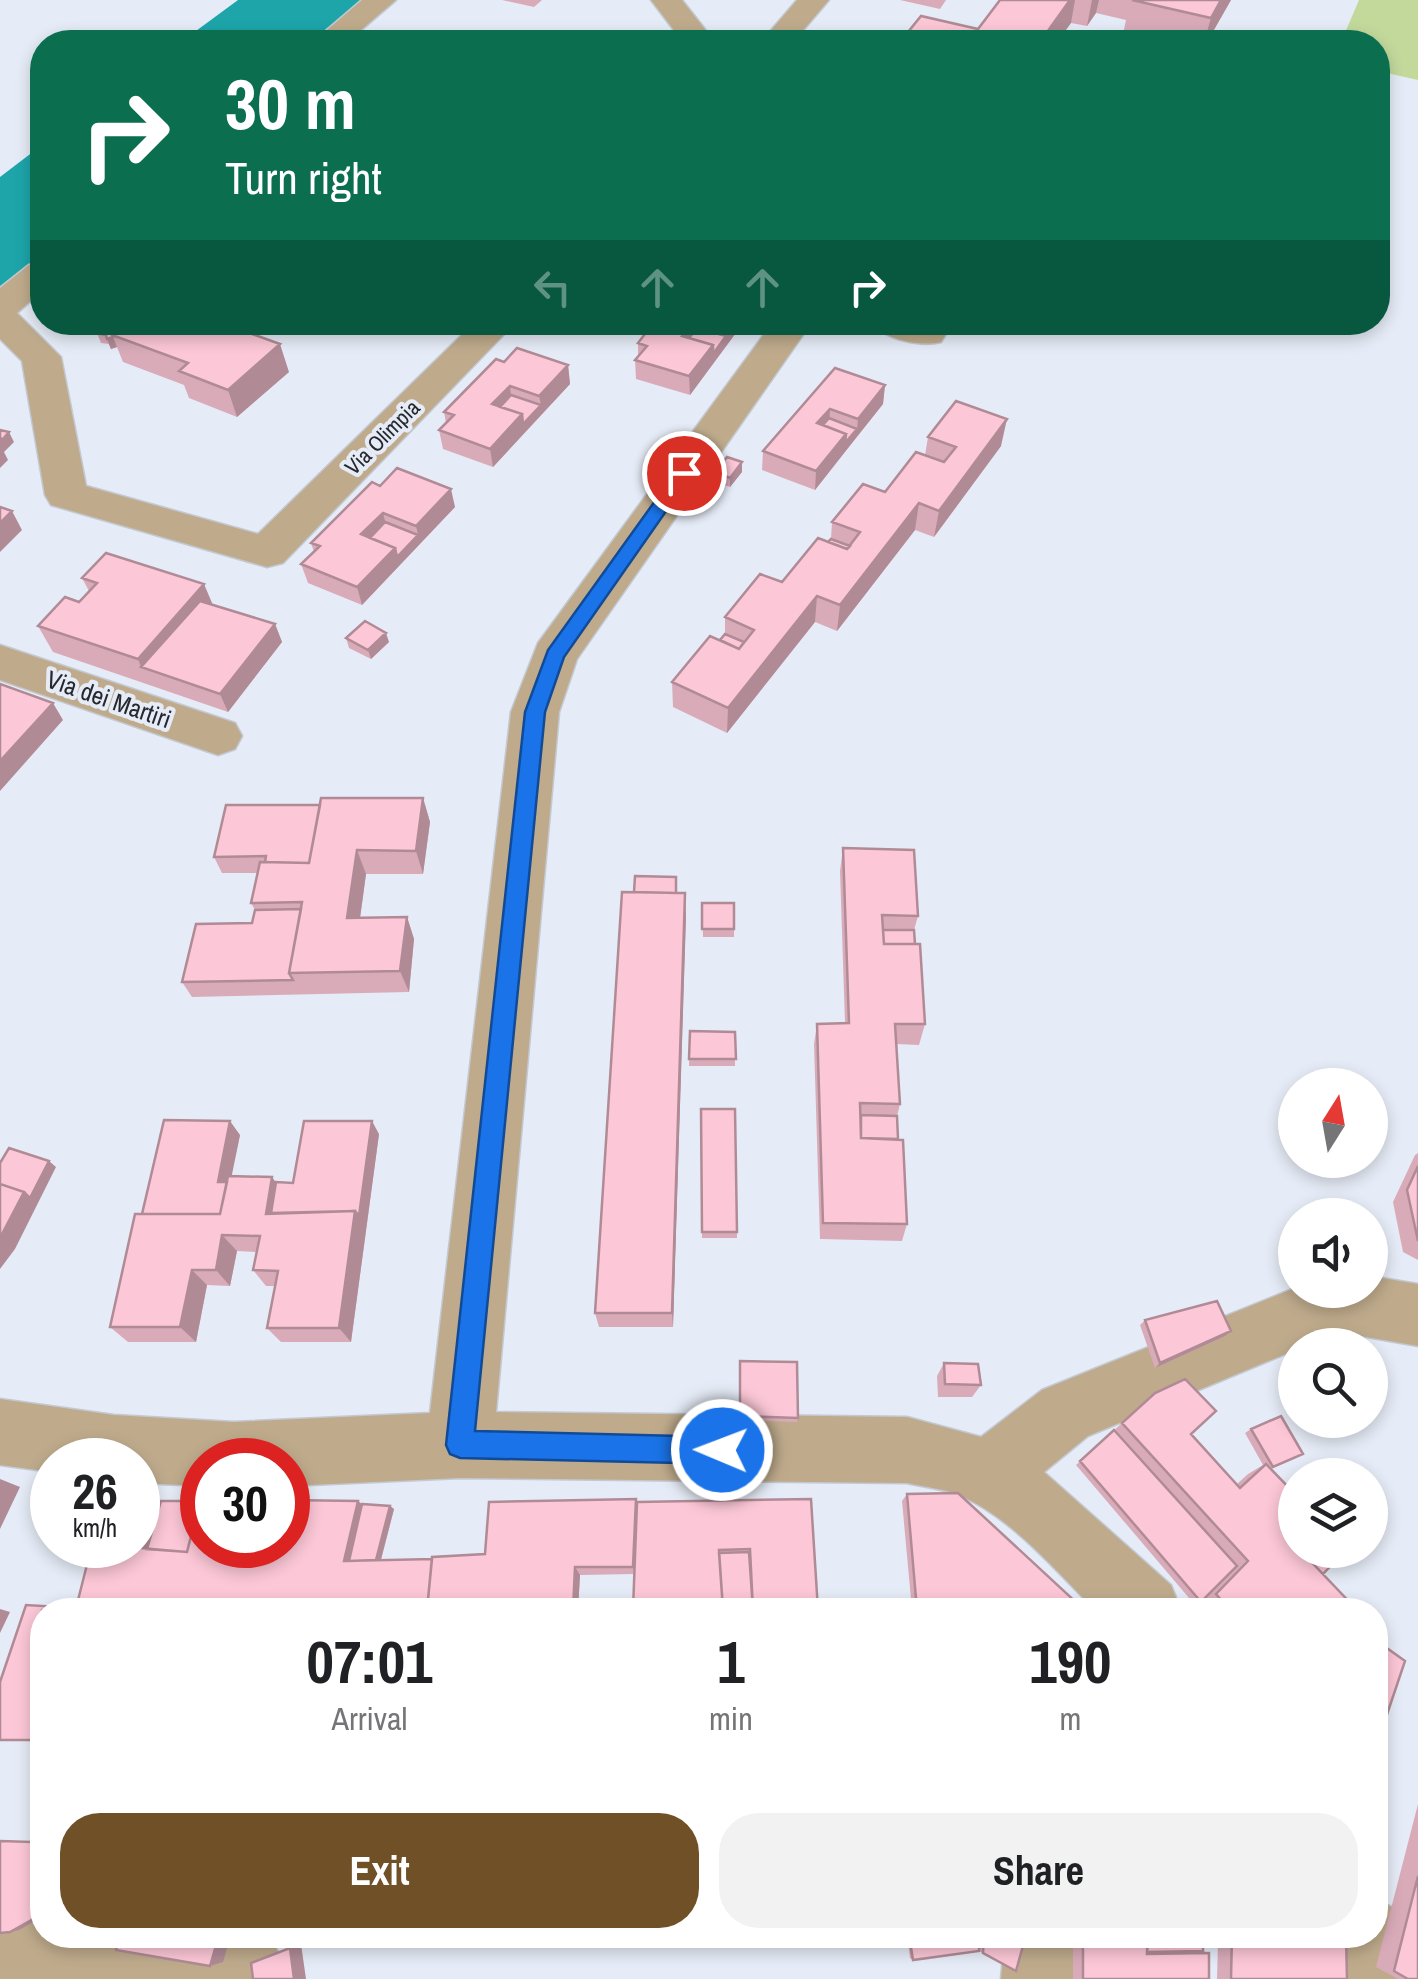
<!DOCTYPE html>
<html lang="en">
<head>
<meta charset="utf-8">
<style>
	:root { --surface:#fff; --page:#f2f2f2; --text:#202124; --muted:#757577; --accent:#705026 }
	body { margin:0; font-family:"Archivo Narrow",sans-serif; background:var(--page); color:var(--text); height:100vh; display:flex; flex-direction:column; font-size:38px; white-space:nowrap }
	* { box-sizing:border-box; margin:0 }
	p { font-size:32px; color:var(--muted) }
	.icon { flex:none; width:55px; height:55px; fill:none; stroke:currentColor; stroke-width:2; stroke-linecap:round; stroke-linejoin:round }
	.map { position:relative; flex:1; overflow:hidden }
	.drawer { position:absolute; left:30px; top:1598px; width:1358px; height:350px; display:flex; flex-direction:column; background:var(--surface); border-radius:40px; box-shadow:0 5px 15px #0003 }
	.drawer>* { flex:none }
	.hud { position:absolute; left:30px; top:30px; width:1360px; height:305px; border-radius:40px; box-shadow:0 5px 15px #0003; background:#0b6e4f; color:#fff; overflow:hidden }
	.needle { width:65px; rotate:11deg }
	.fabs { position:absolute; left:1278px; top:1068px; display:grid; gap:20px }
	.fabs a { display:grid; place-items:center; width:110px; height:110px; border-radius:50%; background:var(--surface); box-shadow:0 5px 15px #0003; font-size:50px }
	.speed { position:absolute; left:30px; top:1438px; display:flex; gap:20px; font-size:50px; font-weight:700; text-align:center }
	.speed>* { display:grid; place-content:center; width:130px; height:130px; border-radius:50%; background:var(--surface); box-shadow:0 5px 15px #0003; line-height:1 }
	.speed small { font-size:25px; font-weight:400 }
	.speed .limit { border:15px solid #d22; background:#fff; color:#111 }
	.pin { position:absolute; display:grid; place-items:center; width:85px; height:85px; color:#fff; margin:-42px; border:5px solid #fff; border-radius:50%; box-shadow:0 2px 10px #0007 }
	.me { position:absolute; width:110px; margin:-55px; rotate:271deg; stroke-linejoin:round; filter:drop-shadow(0 0 8px #0008) }
	.turn { display:flex; align-items:center; gap:35px; height:210px; padding:0 30px; font-size:45px }
	.turn .icon { width:130px; height:130px; stroke-width:2.5 }
	.turn b { display:block; font-size:70px; line-height:85px }
	.lanes { display:flex; align-items:center; height:95px; padding:0 30px; background:#0003; justify-content:center; gap:50px; direction:ltr }
	.lanes .off { opacity:.35 }
	.eta { display:flex; justify-content:space-evenly; align-items:center; height:170px; text-align:center }
	.eta b { font-size:60px; font-weight:700; line-height:70px }
	.cta { display:flex; gap:20px; margin-top:auto; padding:20px 30px }
	.cta a { flex:1; height:115px; border-radius:40px; background:var(--accent); color:#fff; font-size:40px; font-weight:700; line-height:115px; text-align:center }
	.cta a+a { background:var(--page); color:var(--text) }
	.map>svg:first-child { display:block }
</style>
</head>
<body>
<div class="map">
<svg width="1418" height="1979" viewBox="0 0 1418 1979">
	<rect width="100%" height="100%" fill="#e6ecf7"/>
	<!-- green -->
	<path fill="#c3d99c" d="M1359,0H1418V80L1378,71V42H1341Z"/>
	<!-- water -->
	<path fill="#1da5aa" d="M238,0H363L310,42H181Z
		M42,145V255L0,289V177Z"/>
	<g fill="none" stroke-linecap="round" stroke-linejoin="round">
		<!-- minor casing -->
		<g stroke="#c3c9d2" stroke-width="3">
			<path id="minor" d="M362,0H396L347,42H313Z
				M651,0H682L715,42H683Z
				M797,0H829L793,42H761Z
				M42,262V291L17,313L61,357L86,486L258,534L475,322H516L283,563L267,567L51,505L45,495L22,361L0,339V288L29,265Z
				M773,322H812L577,659L559,712L496,1412L907,1417L981,1437L1042,1390L1295,1288L1370,1290V1276L1418,1284V1346L1338,1332L1307,1345H1295V1350L1088,1436L1044,1472L1171,1585L1181,1610H1095C1056,1571 1013,1519 961,1496C945,1489 925,1487 907,1483L460,1478L288,1486V1460H202V1486L138,1483V1460H52V1472L0,1465V1399L114,1415L234,1422L430,1413L511,712L538,643Z
				M872,322C894,322 933,314 946,334L941,342C921,347 884,340 872,322Z
				M0,645L235,723L242,736L235,749L218,755L0,680Z
				M1375,1900L1392,1907L1403,1935L1408,1979H1328L1325,1935H1375Z
				M0,1915L42,1917V1935H255L274,1943L286,1971L282,1979H0Z
				M1005,1935H1083L1081,1979H1001Z"/>
		</g>
		<!-- minor -->
		<use href="#minor" fill="#bfab8c" fill-rule="evenodd"/>
	</g>
	<!-- wall -->
	<path fill="#d9abb9" d="M502,0H542L534,7Z
		M900,0H946L940,9Z
		M1000,0H1231L1207,42H1160L1123,34L1126,20L1096,13L1087,26L1071,23L1057,42H900L978,29Z
		M103,322L289,372L237,417L189,398L184,385L123,362L117,347L111,349L109,344L101,343L97,333Z
		M654,322H744L690,395L636,379L635,360L638,356V343Z
		M504,362L568,365L570,384L493,467L443,449L439,430L446,423L444,412Z
		M835,368L885,385L883,404L815,490L762,470L763,451Z
		M928,437L1001,446L934,537L915,530L837,631L815,622L727,733L673,707L672,682L720,640L725,634V617L782,582L828,542L831,539L832,522L885,492L925,455Z
		M742,462V472L730,487L715,482V472Z
		M380,486L455,507L362,605L308,583L301,564L314,552L311,543Z
		M82,578L213,605L275,624L282,642L228,712L53,652L38,626L79,602L89,591Z
		M346,638L389,642L371,659L349,648Z
		M423,798L430,822L423,874H366L360,918L407,917L414,939L409,992L192,997L182,982L252,923L255,910L251,903L258,873H222L214,857L320,805Z
		M843,848L918,916L914,930L925,1024L919,1045L896,1044L900,1104L897,1116L898,1139L907,1224L902,1241L820,1239L814,1044L817,1024L845,1023L840,871Z
		M634,892L676,893L686,916L673,1327H599L595,1313Z
		M702,903H734V937H703Z
		M690,1031L735,1032V1066H689Z
		M701,1109H735L737,1238H702Z
		M379,1134L351,1342H281L267,1328L275,1286H266L253,1270L257,1252L237,1251L230,1286L207,1285L196,1342H128L110,1327L142,1214L240,1135L231,1176L276,1182L293,1183Z
		M1418,1153V1260L1403,1252L1393,1202L1415,1155Z
		M1145,1320L1225,1336L1155,1368L1140,1325Z
		M740,1361L798,1418L797,1422L740,1420Z
		M944,1363L981,1385L972,1397H938L937,1376Z
		M1155,1393L1237,1484L1248,1474L1263,1465L1245,1433L1251,1429L1296,1458L1270,1469L1295,1550L1323,1574L1357,1610H1207L1201,1603L1195,1605L1076,1465Z
		M907,1494L1076,1610H912L902,1501Z
		M138,1498H154L161,1501H200L201,1498H202V1545H288V1500L358,1501L362,1504L390,1506L394,1509L381,1560L432,1559V1557L485,1554L489,1502L636,1499L637,1502L811,1499L818,1610H633L634,1574L580,1575L578,1610H42V1741L0,1740V1682L26,1605L76,1608L92,1545H138Z
		M1418,1804V1979H1398L1376,1967Z
		M907,1935H1026L1016,1971L979,1951L913,1960L910,1958Z
		M1071,1935H1346L1347,1979H1217L1218,1943L1203,1939V1951L1209,1953V1979H1073V1946Z"/>
	<!-- shaded-wall -->
	<path fill="#b08b96" d="M1070,0H1075L1071,23L1057,42H1040Z
		M1092,0H1099L1096,13L1087,26Z
		M1221,0H1231L1207,42H1204L1211,18Z
		M693,322H697V338L689,347L682,336Z
		M730,322H744L690,395L689,376L713,345L726,336V327Z
		M113,337L117,347L111,349L107,339Z
		M280,344L289,372L237,417L228,390Z
		M568,365L570,384L493,467L490,449L522,414L541,405L539,396Z
		M885,385L883,404L844,453L845,443L857,429L858,419Z
		M510,386L512,405L502,416L492,404Z
		M830,409L829,428L817,423Z
		M1007,419L1001,446L934,537L939,511Z
		M9,432L14,442L4,452L8,460L0,468V437Z
		M846,434L844,453L815,490L816,471Z
		M742,462V472L730,487V478Z
		M451,489L455,507L362,605L357,587L395,548L418,535L416,526Z
		M919,503L915,530L837,631L840,605Z
		M12,511L22,530L0,552V523Z
		M383,513L388,532L364,543L361,534Z
		M204,584L215,610L141,667L138,659Z
		M817,596L815,622L727,733L728,708Z
		M275,624L282,642L228,712L220,694Z
		M386,633L389,642L371,659L368,650Z
		M53,703L63,720L0,791V761Z
		M423,798L430,822L423,874L416,851Z
		M357,850L366,874L357,940L347,918Z
		M685,893L686,916L673,1327L672,1313Z
		M407,917L414,939L409,992L400,971Z
		M230,1121L240,1135L228,1194L218,1182Z
		M372,1121L379,1134L351,1342L339,1328L355,1211Z
		M49,1161L56,1167L15,1249L0,1269V1238L24,1192Z
		M272,1177L285,1195L270,1219L266,1214Z
		M222,1235L237,1251L230,1286L216,1270Z
		M192,1270L207,1285L196,1342L180,1327Z
		M1231,1331L1225,1336L1155,1368L1160,1363Z
		M0,1479L20,1487L0,1529Z
		M154,1498L167,1505L154,1552L140,1548Z
		M358,1501L366,1508L348,1563L344,1561Z
		M390,1506L394,1509L379,1567L375,1564Z
		M575,1567L580,1575L578,1610H573Z
		M0,1609L10,1612L0,1633Z
		M42,1914V1917L19,1930L10,1932Z
		M219,1935H231L223,1962L210,1966Z
		M301,1944L306,1979H294L290,1948Z"/>
	<!-- building -->
	<path fill="#fcc7d7" stroke="#b08b96" stroke-width="2.5" d="M1000,0H1070L1040,42H900L921,16L978,29Z
		M1132,0H1221L1211,18Z
		M374,36L402,42H366Z
		M103,322H108L113,337L107,339L106,335L97,333Z
		M108,322H219L280,344L228,390L179,371L188,363L112,335Z
		M654,322H693L682,336L713,345L689,376L635,360L647,346L638,343Z
		M710,322H730L726,327Z
		M697,328L726,336L713,354V345L689,338Z
		M517,348L568,365L539,396L510,386L492,404L522,414L490,449L439,430L454,415L444,412L496,359L504,362Z
		M835,368L885,385L858,419L830,409L817,423L846,434L816,471L763,451Z
		M511,395L541,405L523,424L522,414L500,407Z
		M956,401L1007,419L939,511L919,503L840,605L817,596L728,708L672,682L710,636L739,649L754,630L725,617L760,574L782,582L818,538L847,549L860,532L832,522L863,484L885,492L916,452L944,462L956,447L928,437Z
		M829,418L857,429L845,443L846,434L823,425Z
		M0,430L9,432L2,440L0,437Z
		M727,457L742,462L730,478L715,472Z
		M397,468L451,489L416,526L383,513L361,534L395,548L357,587L301,564L320,546L311,543L372,482L380,486Z
		M0,507L12,511L0,523Z
		M385,522L418,535L397,557L395,548L370,538Z
		M831,539L850,546L847,549L828,542Z
		M106,553L204,584L138,659L38,626L65,597L79,602L97,583L82,578Z
		M200,601L275,624L220,694L141,667Z
		M365,621L386,633L368,650L346,638Z
		M725,634L744,642L739,649L720,640Z
		M0,684L53,703L0,761Z
		M321,798H423L416,851L357,850L347,918L407,917L400,971L289,973L302,902L251,903L260,862L309,863Z
		M226,805H320L309,863L265,862L266,856L214,857Z
		M843,848L914,850L918,916L882,915L884,944H920L925,1024H895L900,1104L860,1103L861,1138L903,1140L907,1224L823,1223L817,1024L849,1023Z
		M635,876L676,877V893L634,892Z
		M622,892L685,893L672,1313H595Z
		M702,903H734V929H702Z
		M301,909L289,973L293,980L182,982L196,924L252,923L255,910Z
		M883,930H914L915,944H884Z
		M690,1031L735,1032L736,1059H689Z
		M701,1109H735L737,1232H702Z
		M861,1115L897,1116L898,1139L861,1138Z
		M164,1120L230,1121L218,1182H227L220,1214H142Z
		M304,1121H372L359,1216L355,1211L271,1213L276,1182L293,1183Z
		M9,1148L49,1161L30,1198L24,1192L0,1184V1163Z
		M1418,1166V1241L1407,1190Z
		M228,1176L272,1177L266,1214L355,1211L339,1328H267L278,1271L253,1270L260,1236L222,1235L216,1270H192L180,1327H110L135,1214H220Z
		M0,1184L24,1192L0,1238Z
		M1217,1301L1231,1331L1160,1363L1145,1320Z
		M740,1361L797,1362L798,1418L740,1416Z
		M944,1363L978,1364L981,1385L945,1384Z
		M1185,1379L1216,1411L1191,1434L1240,1488L1266,1464L1295,1494V1520L1283,1532L1295,1544V1550H1300L1357,1610H1230L1216,1594L1248,1561L1122,1423L1155,1393Z
		M1281,1416L1303,1454L1273,1467L1251,1429Z
		M1114,1430L1237,1566L1201,1602L1080,1461Z
		M958,1493L1078,1604L1076,1610H917L907,1494Z
		M138,1498H154L140,1548L187,1552L201,1498H202V1545H288V1500L358,1501L344,1561L432,1559L427,1610H42V1740H0V1682L26,1605L76,1608L92,1545H138Z
		M636,1499L633,1567H575L573,1610H427L432,1557L485,1554L489,1502Z
		M811,1499L818,1610H753L750,1549L719,1550L723,1609L633,1610L637,1502Z
		M161,1501H200L187,1552L147,1549Z
		M362,1504L390,1506L376,1560L349,1561Z
		M1295,1520V1544L1283,1532Z
		M1300,1550H1330L1338,1558L1323,1574Z
		M749,1552L753,1610H723L719,1553Z
		M1375,1629L1380,1635L1375,1644Z
		M1377,1641L1405,1661L1375,1750V1644Z
		M42,1795V1914L10,1932L0,1933V1841L32,1842Z
		M1418,1876V1979H1408L1394,1971Z
		M121,1935H219L210,1966L116,1950Z
		M909,1935H980L979,1951L913,1960Z
		M984,1935H1026L1016,1971L983,1953Z
		M1080,1935H1148L1147,1954L1209,1953V1979H1083V1950Z
		M1148,1935H1226V1945L1203,1939V1951L1147,1952Z
		M1232,1935H1346L1347,1979H1231Z
		M290,1948L294,1979H253L251,1963Z"/>
	<!-- route -->
	<path fill="#1a73e8" stroke="#114b97" stroke-width="2.5" d="M684,467L692,473L690,477L564,657L545,712L475,1431L722,1437L731,1441L735,1450L731,1460L722,1464L460,1458L450,1454L446,1445L525,712L548,650L678,469Z"/>
	<g text-anchor="middle" stroke-width="8" stroke-linejoin="round" paint-order="stroke">
		<!-- far-street labels -->
		<g font-size="22" fill="#26282c" stroke="#e6ecf7">
			<text transform="translate(382 437) rotate(-45)" y="8">Via Olimpia</text>
		</g>
		<!-- street labels -->
		<g font-size="25" fill="#26282c" stroke="#e6ecf7">
			<text transform="translate(109 699) rotate(19)" y="9">Via dei Martiri</text>
		</g>
	</g>
</svg>
<div class="fabs">
<a><svg class="needle" viewBox="-14 -14 28 28"><path d="M0-13l5 13h-10z" fill="#e53935"/><path d="M0 13l5-13h-10z" fill="#757577"/></svg></a>
<a><svg class="icon" aria-label="sound" viewBox="0 0 24 24"><path d="M4 9h4l5-4v14l-5-4H4zM17 9q2 3 0 6"/></svg></a>
<a><svg class="icon" aria-label="search" viewBox="0 0 24 24"><circle cx="10" cy="10" r="6"/><path d="M15 15l6 6"/></svg></a>
<a><svg class="icon" aria-label="layers" viewBox="0 0 24 24"><path d="M12 4l9 5-9 5-9-5zM3 14l9 5 9-5"/></svg></a>
</div>
<div class="speed"><div>26<small>km/h</small></div><div class="limit">30</div></div>
<div class="pin" style="left:684px;top:473px;background:#d93025"><svg class="icon" aria-label="arrive" viewBox="0 0 24 24"><path d="M6 21V4h12l-3 4 3 4H6"/></svg></div>
<svg class="me" style="left:722px;top:1450px" viewBox="-20 -20 40 40"><circle r="17" fill="#1a73e8" stroke="#fff" stroke-width="3"/><path d="M0-11L8 9 0 5-8 9z" fill="#fff"/></svg>
<div class="hud">
<div class="turn"><svg class="icon" aria-label="right" viewBox="0 0 24 24"><path d="M7 20v-9h11M14 6l5 5-5 5"/></svg><div><b>30 m</b>Turn right</div></div>
<div class="lanes"><svg class="icon off" aria-label="left" viewBox="0 0 24 24"><path d="M17 20v-9H6M10 6l-5 5 5 5"/></svg><svg class="icon off" aria-label="ahead" viewBox="0 0 24 24"><path d="M12 20V5M6 11l6-6 6 6"/></svg><svg class="icon off" aria-label="ahead" viewBox="0 0 24 24"><path d="M12 20V5M6 11l6-6 6 6"/></svg><svg class="icon" aria-label="right" viewBox="0 0 24 24"><path d="M7 20v-9h11M14 6l5 5-5 5"/></svg></div>
</div>
<section class="drawer">
<div class="eta">
<div><b>07:01</b><p>Arrival</p></div>
<div><b>1</b><p>min</p></div>
<div><b>190</b><p>m</p></div>
</div>
<div class="cta"><a>Exit</a><a>Share</a></div>
</section>
</div>
</body>
</html>
